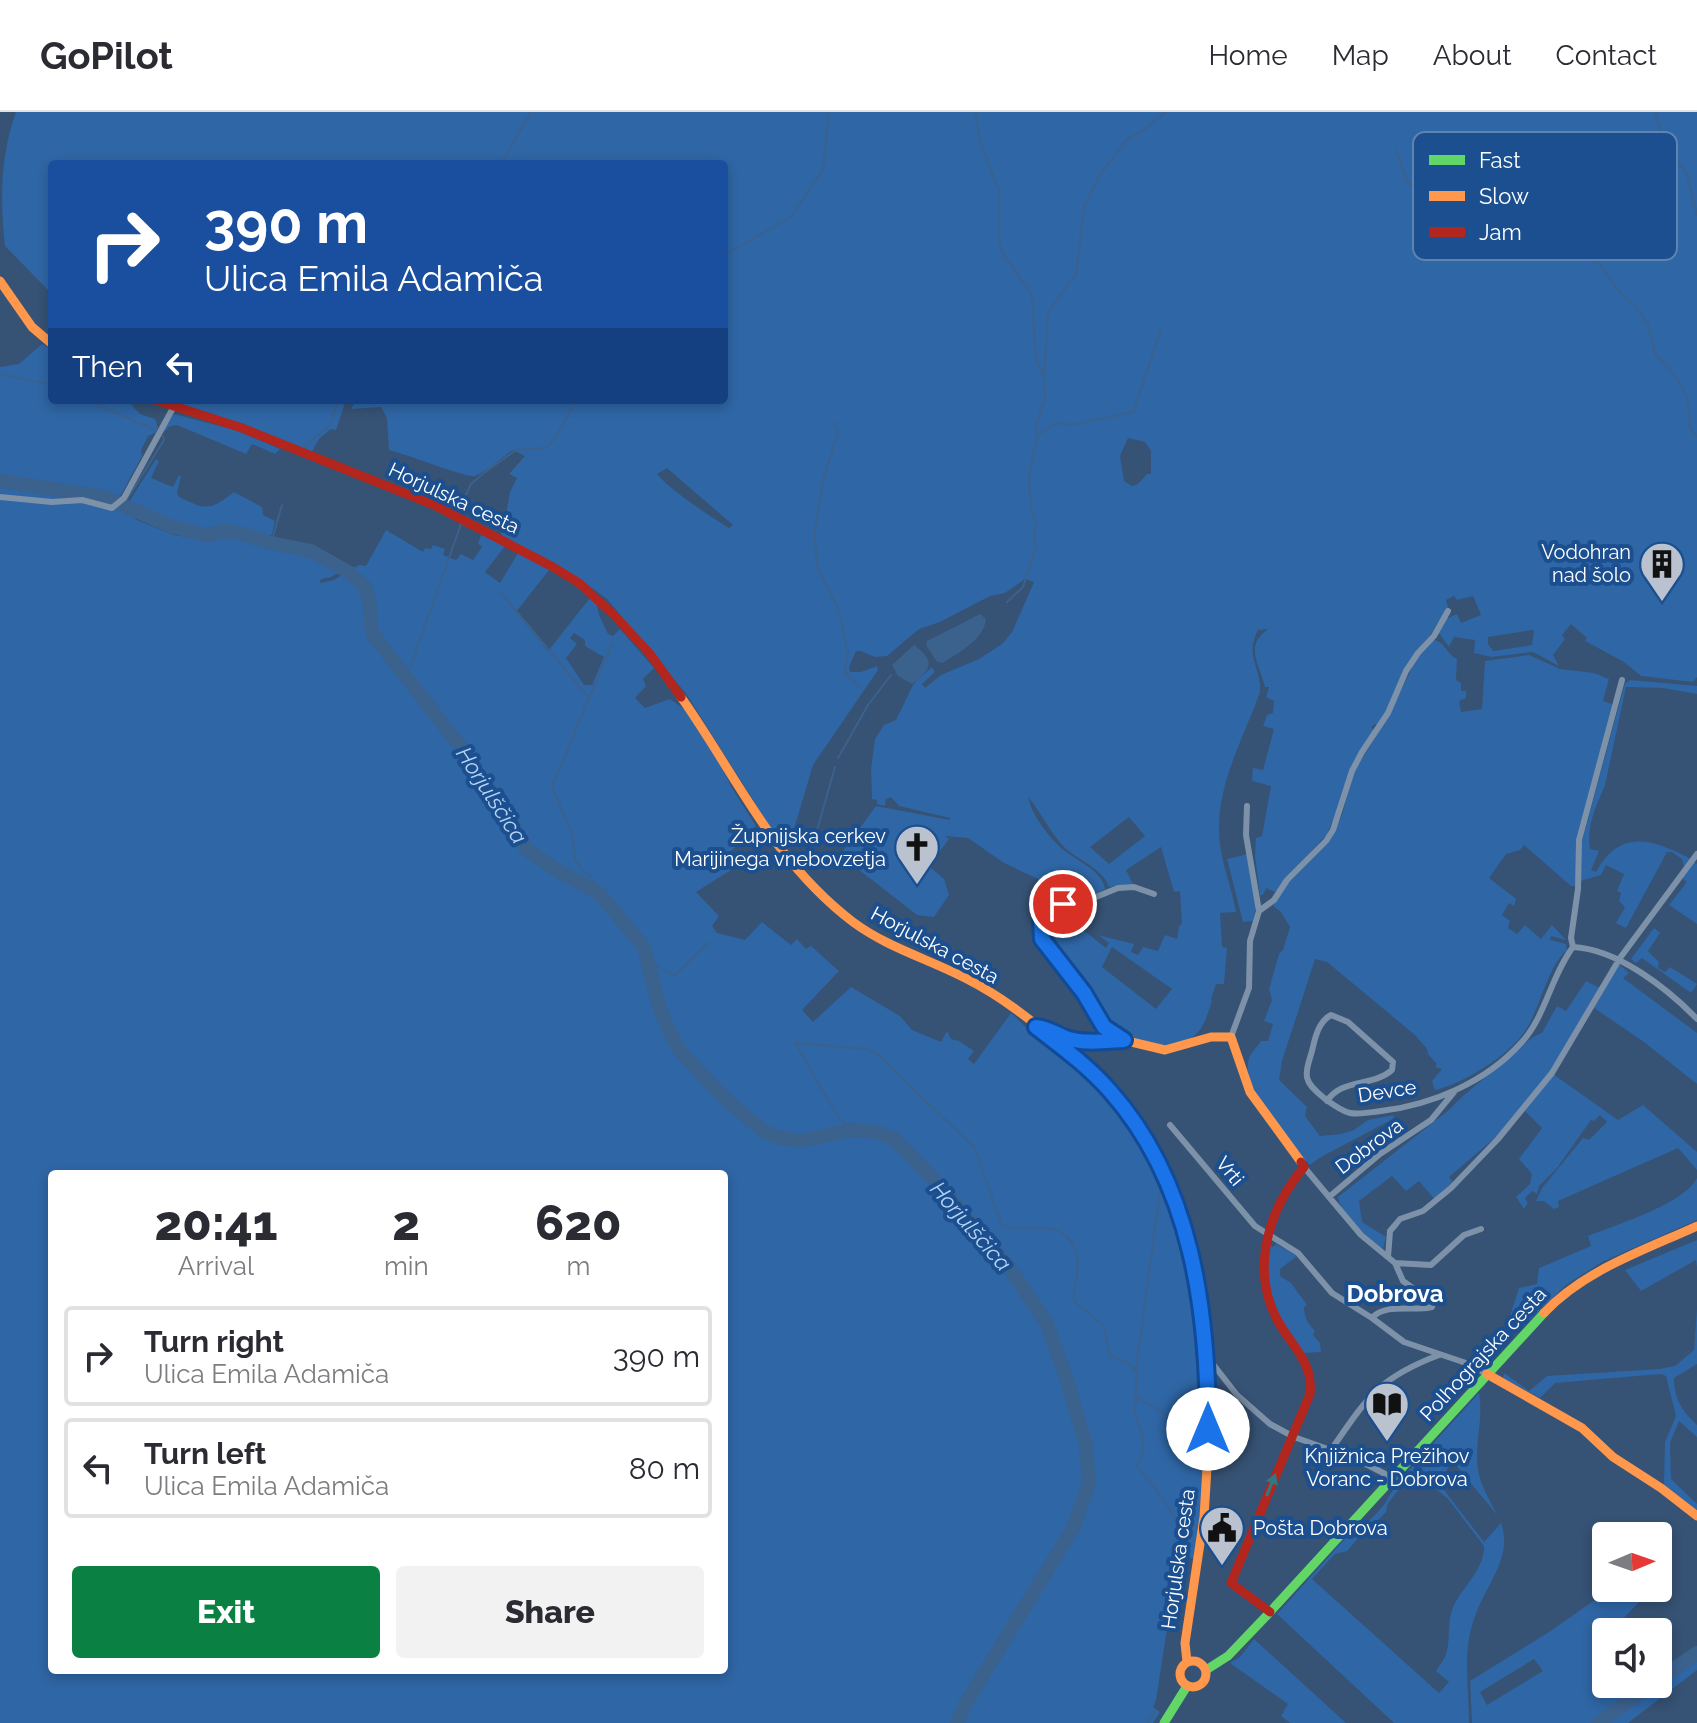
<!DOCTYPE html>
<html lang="en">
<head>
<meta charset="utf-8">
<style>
	:root { --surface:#fff; --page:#f2f2f3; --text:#2b2b33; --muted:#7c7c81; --line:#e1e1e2; --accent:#0b8043 }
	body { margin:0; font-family:Raleway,sans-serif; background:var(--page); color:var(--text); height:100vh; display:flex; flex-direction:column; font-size:30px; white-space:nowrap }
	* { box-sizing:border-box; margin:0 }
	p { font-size:26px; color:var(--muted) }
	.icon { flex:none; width:44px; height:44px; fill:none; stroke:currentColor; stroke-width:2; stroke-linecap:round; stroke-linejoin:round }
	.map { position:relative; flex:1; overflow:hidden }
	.sheet { position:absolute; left:48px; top:1058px; width:680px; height:504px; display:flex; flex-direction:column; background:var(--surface); border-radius:8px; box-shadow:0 4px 12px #0003 }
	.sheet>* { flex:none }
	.hud { position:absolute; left:48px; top:48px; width:680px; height:244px; border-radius:8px; box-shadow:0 4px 12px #0003; background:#1a4fa0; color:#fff; overflow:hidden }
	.needle { width:52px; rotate:88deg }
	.buttons { position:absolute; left:1592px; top:1410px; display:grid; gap:16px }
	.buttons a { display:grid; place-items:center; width:80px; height:80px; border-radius:8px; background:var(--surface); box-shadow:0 4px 12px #0003; font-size:40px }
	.pin { position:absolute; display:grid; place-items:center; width:68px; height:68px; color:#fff; margin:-34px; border:4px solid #fff; border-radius:50%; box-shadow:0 2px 8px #0007 }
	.me { position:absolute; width:88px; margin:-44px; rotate:0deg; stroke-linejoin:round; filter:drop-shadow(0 0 6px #0008) }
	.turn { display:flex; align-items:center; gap:28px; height:168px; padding:0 24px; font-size:36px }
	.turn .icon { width:104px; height:104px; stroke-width:2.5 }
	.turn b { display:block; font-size:56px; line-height:68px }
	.then { display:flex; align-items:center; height:76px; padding:0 24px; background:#0003; gap:16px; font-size:30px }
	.eta { display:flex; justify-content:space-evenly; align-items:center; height:136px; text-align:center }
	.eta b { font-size:48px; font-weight:800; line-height:56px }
	.cta { display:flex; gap:16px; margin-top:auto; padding:16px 24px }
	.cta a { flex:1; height:92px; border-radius:8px; background:var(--accent); color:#fff; font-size:32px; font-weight:800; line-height:92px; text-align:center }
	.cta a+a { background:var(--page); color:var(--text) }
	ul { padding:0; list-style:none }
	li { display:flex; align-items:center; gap:24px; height:100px; margin:0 16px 12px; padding:0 8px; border:4px solid var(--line); border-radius:8px }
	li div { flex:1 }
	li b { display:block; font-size:30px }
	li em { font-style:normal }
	header { display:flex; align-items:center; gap:48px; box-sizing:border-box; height:112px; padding:0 40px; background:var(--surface); border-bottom:2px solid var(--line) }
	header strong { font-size:38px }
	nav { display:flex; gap:44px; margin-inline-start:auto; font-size:28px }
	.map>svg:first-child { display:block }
</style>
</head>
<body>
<header>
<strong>GoPilot</strong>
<nav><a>Home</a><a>Map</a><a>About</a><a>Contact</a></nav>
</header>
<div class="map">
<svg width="1697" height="1611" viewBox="0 0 1697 1611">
	<rect width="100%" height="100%" fill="#365274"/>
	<!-- green -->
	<path fill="#2f66a5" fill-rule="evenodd" d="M16,0H1697V565L1693,570L1641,564L1624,550L1585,529L1587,526L1571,512L1562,523L1565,527L1553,543L1559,554L1533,540L1492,545L1474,541L1475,528L1454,525L1449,535L1439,521L1446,507L1457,502L1461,511L1481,503L1473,484L1457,488L1454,484L1446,488L1448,496L1431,522L1411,547L1379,614L1375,612L1371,615L1375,619L1367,629L1327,722L1275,780L1266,776L1263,783H1260L1255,744L1256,726L1262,724L1271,674L1252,669L1253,656L1263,658L1274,617L1263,614L1267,603L1273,601L1274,589L1266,585L1269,575H1265C1259,551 1244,534 1268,517L1258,518C1244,545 1262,556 1260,580C1245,623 1219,668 1219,715C1218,743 1231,772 1236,800L1220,801L1222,835L1227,836L1224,872H1216L1211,887L1212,889C1209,898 1205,912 1199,919C1178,946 1133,928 1108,917L1046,829C1042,820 1041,806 1048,798L1091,789L1082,817L1106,836L1109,831L1098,823L1134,832L1131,840L1138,843L1143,835L1158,839L1165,823L1177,827L1179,814L1182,812L1180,779L1174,780L1161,735L1126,758L1133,772L1109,775C1103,757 1080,749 1066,737C1050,721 1041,700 1028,685C1032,703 1046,721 1059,734C1072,747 1103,758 1105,777L1089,785L1049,793L1053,774L1004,751L968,726L945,724L949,727L929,754L944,767L949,783L934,805L917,803L840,743L876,694L950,708V706L899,694L891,685L886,687L885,694L877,692V688L872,687L871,657L875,627L884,613L896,608L914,571L932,555L935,560L922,572L925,576L941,563L979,547L1002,532L1012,520L1034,470L1025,467L1005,481L990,484L940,510L919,517L887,544L875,545L861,539H856L849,555L850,560H861L877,554L878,558L813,653L794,717L795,720L786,734C774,721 760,709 755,691L687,583L607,487L585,471L501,423L502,406L506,403L510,380L517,366L509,362L525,344L513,338C501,346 488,359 475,364C469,367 403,341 389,338L387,306L381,295L351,297L356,288H724V52H52V179H49L5,134C0,87 0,45 16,0ZM1128,326L1145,330L1151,339V362H1147L1138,372L1132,374L1124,369L1120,344ZM667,356L733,413L729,416C711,405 669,377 657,362ZM1532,518L1534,519L1532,533L1493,539L1488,532V525ZM1129,705L1145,724L1109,752L1090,735ZM1112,835L1172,877L1156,897L1102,855Z
		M42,232L52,238V288H127L140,302L155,307L158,316L155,321L148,324L141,338L142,344L122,381L113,391L137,408L174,423L206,428L227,421L274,437L310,439L341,459L331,465L321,467L320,471L334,468L345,461C369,484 365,493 367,524L370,530L385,534L374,514L369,477L351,457L359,453L366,454L386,418L423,440L425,436L431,437L433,433L445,437L443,443L456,448L461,442L473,448L482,435L478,431L482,421L505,434L485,460L500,471L518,441L549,458L516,500L548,539L590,486L597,493L599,503L608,522L613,524L620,517L654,556L643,567L646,574L635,586L645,596L670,587L684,597L711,634L732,676L756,714L722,748L731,758L696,780L719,804L712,814L717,821L745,828L762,810L791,833L797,827L806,837L811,834L839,859L802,898L813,910L851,875L900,904L912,918L941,930L947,919L951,927L959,929L974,939L968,947L974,952L1011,901C1022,910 1030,922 1042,930C1048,935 1056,937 1063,942C1085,955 1104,976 1119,996C1188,1087 1204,1202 1204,1313C1205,1357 1203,1403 1194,1446H1178L1156,1588L1153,1595L1160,1600L1153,1611H0V255L19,252ZM574,521L585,528V534L604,545L592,573H584L566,546L577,532L570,526ZM52,1062H724V1558H52Z
		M166,288H346L336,318L331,317L319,327L311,341L244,312Z
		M174,302L235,318L280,337L275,342L252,332L246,342L177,313L170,314L165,319L163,318Z
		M156,347L159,349L151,366L173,375L179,363L181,364L177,381L179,385C206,398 210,399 234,380L262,395L263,403L275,409L272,422L267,427L223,416L211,420L190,417L129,390Z
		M1433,528C1445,529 1446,542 1457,547L1456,568L1461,571V579H1466V586L1459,589L1461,600L1482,597L1485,549L1529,543L1560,557L1594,561L1609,567L1603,589L1615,593L1577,723V774H1571L1524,733L1520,738L1506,742L1489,766L1516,787L1514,794L1509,791L1502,803L1510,809L1508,816L1517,822L1525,813L1541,827L1552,813L1566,828L1551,824L1550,828L1566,832L1567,838C1547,856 1541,893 1527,916C1513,941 1463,972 1435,978L1432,969L1442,957L1435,955L1437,952L1428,942L1427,937L1415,923L1327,850L1315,847L1282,949L1279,968L1307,995L1305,1004L1320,1024L1341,1022L1354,1018L1368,1008L1394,1003L1393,1007L1319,1046L1310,1053C1293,1034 1242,976 1248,950C1250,940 1256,937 1261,929H1268L1273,912L1264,909L1272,888L1269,877L1279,842L1283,838L1290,815L1281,800L1273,794L1286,772L1329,729L1342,703L1354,659L1387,608L1418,543Z
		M1630,568L1697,574V582L1663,576L1626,575L1605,673C1597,693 1586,713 1590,737L1599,739L1591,758L1596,760C1620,716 1653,727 1691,747L1684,755L1682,747L1672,740H1667L1626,816L1616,811L1625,795L1619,789L1621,781L1617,779L1624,762L1606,753L1601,763L1581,769V733L1625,571Z
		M1248,742L1256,794L1253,809L1243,810L1227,747Z
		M1694,750L1697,752V812L1669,793L1687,770L1682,766Z
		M1654,816L1660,821L1648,839L1659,850L1658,856L1665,860L1670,855L1697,872L1691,881L1642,846L1636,851L1631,847Z
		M1619,852L1629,861L1623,866L1697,921V972L1644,930L1594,896Z
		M1586,869L1600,876L1551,959L1497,1024L1449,1065L1453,1070L1435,1088L1419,1069L1406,1079L1392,1064L1359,1089L1362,1110L1386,1125L1383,1137C1366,1126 1342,1106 1338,1085L1449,998C1468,977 1491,962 1513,943C1525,933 1528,926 1542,921L1557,894L1566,899Z
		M1553,962L1618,1008L1643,993L1697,1040V1058L1678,1036L1558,1089L1559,1095L1554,1097L1544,1089H1536L1542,1076L1583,1026L1589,1028L1607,1010L1600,1003L1594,1009L1591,1008L1557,1056L1539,1074L1537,1082L1532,1079L1525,1086L1528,1091L1524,1097L1516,1085L1530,1072L1532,1062L1519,1047L1542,1016L1525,999Z
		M1697,1066V1108L1602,1150L1566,1173L1519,1218L1508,1210L1519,1176L1537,1172L1539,1156L1591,1134L1588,1124C1615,1113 1684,1092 1697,1066Z
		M1697,1128V1156L1696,1148L1641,1179L1625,1158Z
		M1276,1132L1297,1144L1280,1157V1164L1291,1171L1307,1193L1304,1195C1304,1204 1308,1212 1315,1219L1313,1223L1320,1231L1321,1240L1303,1241L1286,1218L1267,1177L1269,1133L1273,1135Z
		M1697,1196V1252L1674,1266C1674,1287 1682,1299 1697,1313V1325L1679,1309L1670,1331L1671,1367L1697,1392V1399L1664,1374L1665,1330L1676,1304L1666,1264L1661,1262L1555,1271L1540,1286L1503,1266L1504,1261L1529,1279L1547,1264L1659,1257L1675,1254L1694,1238Z
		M1479,1281C1484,1307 1474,1332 1478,1357C1480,1373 1490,1388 1497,1403L1451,1347L1441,1374L1484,1430L1501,1411C1513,1443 1488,1471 1477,1499C1461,1538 1469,1570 1469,1611H1394L1277,1502L1351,1420L1372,1406L1384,1393L1397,1371ZM1414,1359L1448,1387L1484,1434C1485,1455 1464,1474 1455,1491C1446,1508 1451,1529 1446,1542C1444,1548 1439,1554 1436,1559L1449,1570L1439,1581L1312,1467L1335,1442L1347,1439L1366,1417L1378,1408L1386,1400L1388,1391Z
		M1612,1476H1637L1642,1480L1646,1476H1652L1622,1508L1621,1520H1606V1572H1619V1578L1632,1572H1641L1591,1611H1472L1470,1569L1549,1520ZM1534,1547L1543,1559L1487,1593L1480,1580Z
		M1254,1527L1346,1611H1290L1281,1604L1288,1592L1230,1551L1240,1545Z
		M1697,1549V1558L1628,1611H1607Z"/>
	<!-- water -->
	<path fill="#3b618d" d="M980,502L986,507C984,528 959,540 943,551L937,550L926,533L927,529Z
		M914,533C936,550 932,557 912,572L898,564L892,553Z"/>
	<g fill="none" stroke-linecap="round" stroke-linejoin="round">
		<!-- stream -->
		<path stroke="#3b618d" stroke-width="2" d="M975,0L981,32L999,79V131L1003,141L1032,183L1036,247L1042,263
			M1655,0L1664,28L1687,62L1697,103
			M1396,38L1406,66L1419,86L1436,98L1506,114L1544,108L1600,153L1621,182L1633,191L1648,212L1655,241L1681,272L1688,289L1690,315L1697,325
			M501,52L531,0
			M724,143L791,105L823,57L829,0
			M0,262L52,273
			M88,288L153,317
			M834,309L838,320L823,369L814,422L818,457L836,492L842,513L848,542L844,559L860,576
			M1038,323L1056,311L1071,313L1133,300L1161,218
			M305,334L329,314L339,288
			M123,394L164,328L163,324
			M459,398L471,372L484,361L516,338L545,336L553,329L577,288
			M271,431L282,393
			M501,481L589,586L552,675L572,721L575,747L581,757L591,765L596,779
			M1007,490L1023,475L1036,434L1034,425L1036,411L1031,397L1029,365L1037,324L1036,314L1045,286L1044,266L1048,200L1076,162L1084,95L1098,66L1127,27L1144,18L1166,0
			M407,564L461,412
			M589,586L612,532
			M838,646L868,593L891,563
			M810,743L835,655
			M649,849L674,864L708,831
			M850,1018L837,1003L795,931L867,937L876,941L975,1036L1001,1112C1019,1126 1065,1097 1077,1144C1081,1160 1072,1174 1074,1189L1104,1214L1110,1244L1127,1250L1137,1260L1135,1301L1143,1325V1339L1137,1354C1157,1379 1185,1409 1184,1443
			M1136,1256L1161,1072
			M1135,1284L1202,1325
			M1147,1611L1155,1599"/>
		<!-- river -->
		<path stroke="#3b618d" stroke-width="14" d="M0,369L104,385L173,415L206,423L227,419L239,421L271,431L311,439L350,461L365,475L369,487L372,521L463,638L476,664L500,689L526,737L558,759L599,781L644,835L658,891L670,921L681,940L721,983L763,1019L780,1026L801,1029L850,1018L877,1020L894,1027L939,1073L1009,1155L1047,1212L1065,1262L1086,1333L1089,1372L1073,1416L966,1591L957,1611
			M1658,1568L1697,1541
			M1598,1611L1653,1572"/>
		<!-- street -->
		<path stroke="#7d92a8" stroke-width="6" d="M0,385L52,390L82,388L112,396L124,386L173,296
			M1259,799L1274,788L1287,768L1326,729L1333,718L1352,659L1362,640L1388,601L1406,559L1418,541L1434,524L1448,499
			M1573,835L1571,826L1578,777L1579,728L1622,568
			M1231,925L1249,876L1250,829L1259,799L1246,723L1247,694
			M1120,926L1104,915L1084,881L1042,827L1041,806L1044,799L1050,795L1091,787L1118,776L1134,775L1154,782
			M1327,989C1342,966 1373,975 1392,958L1393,950L1348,910L1331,903C1318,910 1315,926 1312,939C1304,965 1303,969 1324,986C1332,992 1341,999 1350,1001C1360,1003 1371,1000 1381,999C1432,993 1486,970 1521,931C1545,906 1551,864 1573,835C1617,837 1667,876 1697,907
			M1170,1013L1255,1114L1298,1141L1332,1181L1372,1206L1404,1230L1463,1250L1487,1262
			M1304,1055L1329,1085L1380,1042L1431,1008L1454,980
			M1329,1085L1361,1123L1395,1151L1403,1169L1433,1191L1432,1195L1427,1196C1409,1198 1384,1192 1372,1206
			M1388,1145L1390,1119L1396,1112L1400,1107L1423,1099L1451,1076L1498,1027L1552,961L1620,846L1697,742
			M1395,1151L1431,1153L1464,1123L1481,1117
			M1209,1247L1237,1283L1270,1312L1294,1325L1356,1347L1393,1366
			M1331,1338C1367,1286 1378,1266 1439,1243"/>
		<!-- fast -->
		<path stroke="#63d668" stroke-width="9" d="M1071,941C1183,1038 1212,1180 1209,1323
			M1206,1558L1228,1544L1270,1500L1544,1201
			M1164,1611L1187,1574"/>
		<!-- slow -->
		<path stroke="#ff974d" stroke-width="9" d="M0,169L32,215L52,232
			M681,585C738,666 772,748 853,810C888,836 929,847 967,867C1005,886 1038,914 1071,941
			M1039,916L1075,928H1123L1165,938L1211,925H1231L1250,980L1301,1050
			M1544,1201C1584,1158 1645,1138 1697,1114
			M1487,1262L1582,1316L1613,1345L1661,1376L1697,1404
			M1180 1562a13 13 0 1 1 26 0a13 13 0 1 1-26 0Z
			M1187,1550L1185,1531L1204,1405L1209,1323"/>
		<!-- jam -->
		<path stroke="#b3261e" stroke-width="9" d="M155,288L242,316L434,393L553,455L579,471L615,504L650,542L681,585
			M1270,1500L1231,1471L1310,1282C1313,1253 1296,1238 1282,1216C1248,1163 1267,1099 1304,1055L1301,1050"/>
	</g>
	<!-- one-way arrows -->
	<defs><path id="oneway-solid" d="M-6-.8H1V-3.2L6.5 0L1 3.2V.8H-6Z" transform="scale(2)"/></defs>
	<use fill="#317883" href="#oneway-solid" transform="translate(1271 1373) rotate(-68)"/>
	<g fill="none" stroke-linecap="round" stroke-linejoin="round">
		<!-- route casing -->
		<g stroke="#114b97" stroke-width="20">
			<path id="route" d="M1063,792L1044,799L1041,806L1042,827L1084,881L1104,915L1124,928C1105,929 1083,932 1066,926C1055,922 1048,916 1036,915C1062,935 1088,954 1110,979C1192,1071 1208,1199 1208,1317"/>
		</g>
		<!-- route -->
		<use href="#route" stroke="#1a73e8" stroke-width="14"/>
	</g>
	<!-- icons -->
	<defs>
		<g id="building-pin" transform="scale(2.3)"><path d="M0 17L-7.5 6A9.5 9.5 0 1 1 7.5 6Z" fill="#b9c2ce" stroke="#1b4f8f"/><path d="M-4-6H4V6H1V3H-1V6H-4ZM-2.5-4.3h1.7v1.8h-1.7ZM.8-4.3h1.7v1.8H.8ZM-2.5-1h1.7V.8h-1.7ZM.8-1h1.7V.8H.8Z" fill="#111"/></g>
		<g id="church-pin" transform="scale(2.3)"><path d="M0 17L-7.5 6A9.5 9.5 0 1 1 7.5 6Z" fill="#b9c2ce" stroke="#1b4f8f"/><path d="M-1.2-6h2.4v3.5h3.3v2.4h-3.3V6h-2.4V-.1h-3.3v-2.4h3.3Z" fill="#111"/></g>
		<g id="library-pin" transform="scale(2.3)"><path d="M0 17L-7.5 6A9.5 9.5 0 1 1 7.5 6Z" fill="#b9c2ce" stroke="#1b4f8f"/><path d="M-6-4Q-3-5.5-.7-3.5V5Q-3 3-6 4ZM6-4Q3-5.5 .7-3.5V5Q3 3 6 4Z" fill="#111"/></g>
		<g id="civic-pin" transform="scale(2.3)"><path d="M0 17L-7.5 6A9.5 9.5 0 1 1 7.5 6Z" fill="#b9c2ce" stroke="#1b4f8f"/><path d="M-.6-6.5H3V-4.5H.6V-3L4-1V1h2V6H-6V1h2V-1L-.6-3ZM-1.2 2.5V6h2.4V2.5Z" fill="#111"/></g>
	</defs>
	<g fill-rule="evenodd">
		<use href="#building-pin" x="1662" y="452"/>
		<use href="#church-pin" x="917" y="735"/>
		<use href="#library-pin" x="1387" y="1292"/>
		<use href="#civic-pin" x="1222" y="1416"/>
	</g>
	<g text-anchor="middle" stroke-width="8" stroke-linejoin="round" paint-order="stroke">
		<!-- street labels -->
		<g font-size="20" fill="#fff" stroke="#1b4f8f">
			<text transform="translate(454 386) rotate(25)" y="7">Horjulska cesta</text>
			<text transform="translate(935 833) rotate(28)" y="7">Horjulska cesta</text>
			<text transform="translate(1387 979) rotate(-9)" y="7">Devce</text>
			<text transform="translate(1369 1034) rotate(-37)" y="7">Dobrova</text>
			<text transform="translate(1230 1059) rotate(51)" y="7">Vrti</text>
			<text transform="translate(1483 1242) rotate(-47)" y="7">Polhograjska cesta</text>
			<text transform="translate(1178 1447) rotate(-82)" y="7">Horjulska cesta</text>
		</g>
		<!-- poi labels -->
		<g font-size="20" fill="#fff" stroke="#1b4f8f" text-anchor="end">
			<text x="1631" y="447">Vodohran<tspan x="1631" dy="23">nad šolo</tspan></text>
			<text x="886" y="731">Župnijska cerkev<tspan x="886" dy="23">Marijinega vnebovzetja</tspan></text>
			<text x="1387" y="1351" text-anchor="middle">Knjižnica Prežihov<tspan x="1387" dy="23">Voranc - Dobrova</tspan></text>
			<text x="1253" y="1423" text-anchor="start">Pošta Dobrova</text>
		</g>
		<!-- water labels -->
		<g font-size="22" font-style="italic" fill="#b5d3f5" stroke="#1b4f8f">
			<text transform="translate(492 683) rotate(57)" y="8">Horjulščica</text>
			<text transform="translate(971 1114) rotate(49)" y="8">Horjulščica</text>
		</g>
		<!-- quarter labels -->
		<g font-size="24" font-weight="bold" fill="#fff" stroke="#1b4f8f">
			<text x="1395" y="1190">Dobrova</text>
		</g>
	</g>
	<!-- legend -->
	<rect x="1413" y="20" width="264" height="128" rx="12" fill="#1b4f8f" stroke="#5f84b1" stroke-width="2"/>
	<rect x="1429" y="43" width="36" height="10" fill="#63d668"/>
	<rect x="1429" y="79" width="36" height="10" fill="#ff974d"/>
	<rect x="1429" y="115" width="36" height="10" fill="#b3261e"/>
	<g font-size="22" fill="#fff">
		<text x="1479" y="56">Fast</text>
		<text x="1479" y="92">Slow</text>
		<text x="1479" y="128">Jam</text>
	</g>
</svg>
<div class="buttons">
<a><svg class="needle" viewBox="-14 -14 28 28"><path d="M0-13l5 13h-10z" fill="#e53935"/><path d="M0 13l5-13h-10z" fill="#7c7c81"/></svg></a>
<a><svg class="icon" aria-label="sound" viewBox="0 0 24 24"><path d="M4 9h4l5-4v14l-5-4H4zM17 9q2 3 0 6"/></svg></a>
</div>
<div class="pin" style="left:1063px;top:792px;background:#d93025"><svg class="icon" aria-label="arrive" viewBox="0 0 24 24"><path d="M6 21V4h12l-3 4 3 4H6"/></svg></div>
<svg class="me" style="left:1208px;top:1317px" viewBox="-20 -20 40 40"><circle r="19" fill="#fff"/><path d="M0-13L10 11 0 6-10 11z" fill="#1a73e8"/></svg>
<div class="hud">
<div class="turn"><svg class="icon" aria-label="right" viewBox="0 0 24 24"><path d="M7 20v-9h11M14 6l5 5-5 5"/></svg><div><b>390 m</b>Ulica Emila Adamiča</div></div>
<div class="then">Then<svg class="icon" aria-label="left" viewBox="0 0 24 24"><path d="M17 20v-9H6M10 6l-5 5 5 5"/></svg></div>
</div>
<section class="sheet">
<div class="eta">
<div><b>20:41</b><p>Arrival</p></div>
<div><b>2</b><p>min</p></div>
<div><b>620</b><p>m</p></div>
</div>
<ul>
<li><svg class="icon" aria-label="right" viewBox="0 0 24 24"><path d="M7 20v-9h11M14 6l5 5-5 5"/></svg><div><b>Turn right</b><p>Ulica Emila Adamiča</p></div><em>390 m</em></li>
<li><svg class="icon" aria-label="left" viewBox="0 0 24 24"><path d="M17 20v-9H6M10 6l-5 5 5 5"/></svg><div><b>Turn left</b><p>Ulica Emila Adamiča</p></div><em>80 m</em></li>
</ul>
<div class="cta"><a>Exit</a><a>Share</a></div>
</section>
</div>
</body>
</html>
